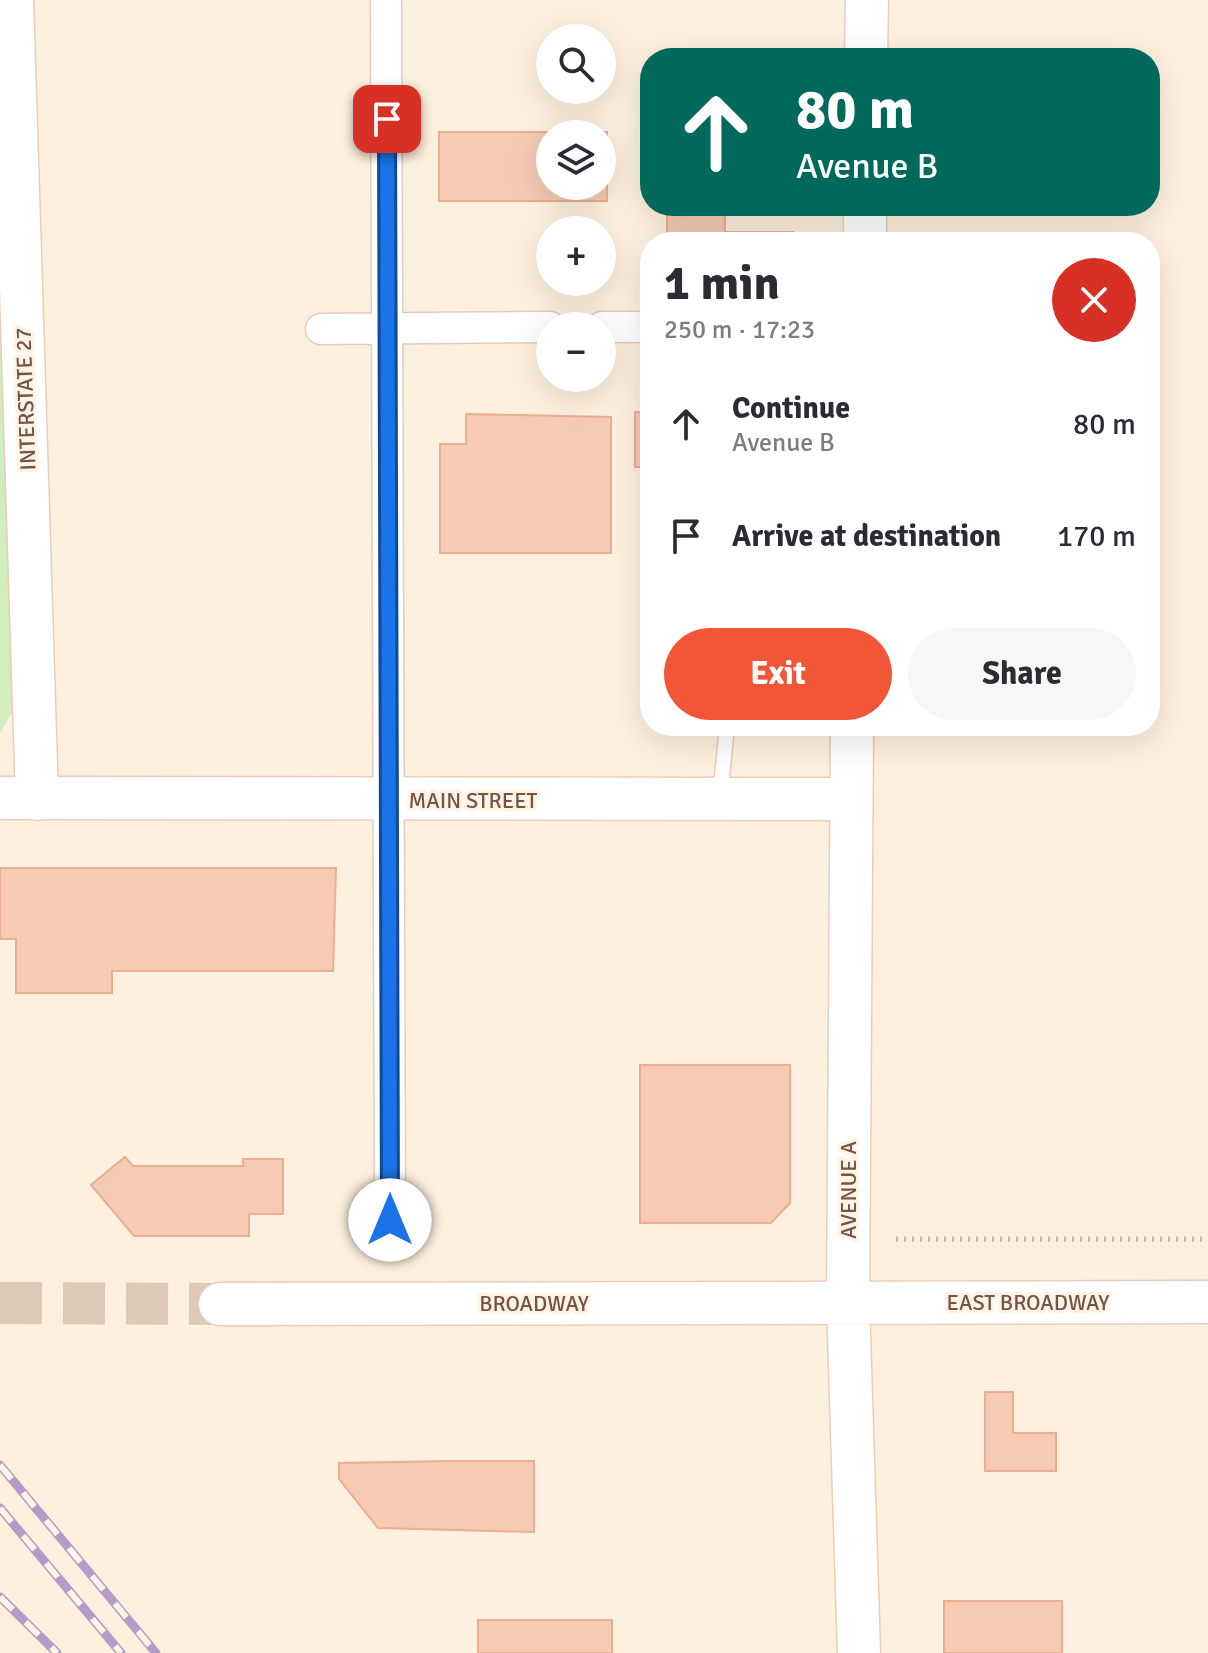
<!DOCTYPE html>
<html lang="en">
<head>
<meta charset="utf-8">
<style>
	:root { --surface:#fff; --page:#f7f7f7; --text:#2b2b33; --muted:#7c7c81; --accent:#f35637 }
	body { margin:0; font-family:Signika,sans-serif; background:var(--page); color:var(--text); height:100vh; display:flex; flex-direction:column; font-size:30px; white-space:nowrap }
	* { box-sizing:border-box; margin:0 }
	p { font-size:26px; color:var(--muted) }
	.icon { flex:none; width:44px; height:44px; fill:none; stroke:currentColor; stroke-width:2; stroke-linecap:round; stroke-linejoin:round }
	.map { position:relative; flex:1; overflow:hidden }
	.panel { position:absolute; left:640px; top:232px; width:520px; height:504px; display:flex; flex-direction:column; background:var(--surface); border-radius:32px; box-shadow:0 8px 32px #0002 }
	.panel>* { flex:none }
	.banner { position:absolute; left:640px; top:48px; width:520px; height:168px; border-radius:32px; box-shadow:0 8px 32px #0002; background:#00695c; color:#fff; overflow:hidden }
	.tools { position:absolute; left:536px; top:24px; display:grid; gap:16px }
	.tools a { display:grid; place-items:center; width:80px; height:80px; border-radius:50%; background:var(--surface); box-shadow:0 8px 32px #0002; font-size:40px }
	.pin { position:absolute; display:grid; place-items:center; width:68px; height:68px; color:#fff; margin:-34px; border-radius:16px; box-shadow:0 4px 12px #0006 }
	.me { position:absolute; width:88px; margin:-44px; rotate:0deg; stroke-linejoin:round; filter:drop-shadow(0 0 6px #0008) }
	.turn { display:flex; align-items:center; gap:28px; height:168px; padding:0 24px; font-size:36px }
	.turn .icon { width:104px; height:104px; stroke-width:2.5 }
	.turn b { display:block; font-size:56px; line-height:68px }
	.round { display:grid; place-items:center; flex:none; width:84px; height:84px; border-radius:42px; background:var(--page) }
	.summary { display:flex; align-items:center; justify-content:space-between; height:136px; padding:0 24px }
	h1 { font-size:48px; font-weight:800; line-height:60px }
	.cta { display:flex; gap:16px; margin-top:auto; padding:16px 24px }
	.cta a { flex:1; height:92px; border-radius:48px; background:var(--accent); color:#fff; font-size:32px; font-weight:800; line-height:92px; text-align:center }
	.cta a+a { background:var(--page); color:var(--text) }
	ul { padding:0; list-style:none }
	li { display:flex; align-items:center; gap:24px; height:112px; padding:0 24px }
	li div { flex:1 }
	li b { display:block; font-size:30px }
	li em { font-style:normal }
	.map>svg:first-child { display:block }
</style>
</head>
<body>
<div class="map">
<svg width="1208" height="1653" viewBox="0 0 1208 1653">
	<rect width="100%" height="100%" fill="#fef0de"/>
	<!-- green -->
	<path fill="#d2ecbc" d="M0,105L18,689L12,712L0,733Z"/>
	<!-- building -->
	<path fill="#f6cab3" stroke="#eaae92" stroke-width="2" fill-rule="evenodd" d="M439,132H607V201H439ZM550,134H602V186H550Z
		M667,206H725V232H793V242H667Z
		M635,412H650V467H635Z
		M466,414L611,417V553H440V444H466Z
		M0,868H336L333,971H112V993H16V939H0Z
		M640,1065H790V1203L771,1223H640Z
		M125,1157L133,1166H243V1159H283V1214H249V1236H134L91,1185Z
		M985,1392H1013V1433H1056V1471H985Z
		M449,1461H534V1532L378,1528L339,1479V1463Z
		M944,1601H1062V1653H944Z
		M478,1620H612V1653H478Z"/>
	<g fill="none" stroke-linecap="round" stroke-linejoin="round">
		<!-- secondary-tunnel -->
		<path stroke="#dcc9b8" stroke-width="42" stroke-dasharray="42 21" stroke-linecap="butt" d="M0,1303L220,1304"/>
		<!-- service casing -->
		<g stroke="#e4ccbc" stroke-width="17">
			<path id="service" d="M720,797L727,726"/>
		</g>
		<!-- minor casing -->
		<g stroke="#e4ccbc" stroke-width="33">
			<path id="minor" d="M386,0L390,1220
				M602,327H650
				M321,329L550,327"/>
		</g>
		<!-- secondary casing -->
		<g stroke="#eacdb9" stroke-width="45">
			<path id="secondary" d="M12,0L37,799
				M866,58L867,0
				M865,242V206
				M852,726L848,1302L859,1653
				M0,798L849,799
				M220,1304L1208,1302"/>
		</g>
		<!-- path -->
		<path stroke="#daad97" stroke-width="5" stroke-dasharray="2 6" stroke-linecap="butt" d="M896,1239H1208"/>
		<!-- service -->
		<use href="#service" stroke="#fff" stroke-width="14"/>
		<!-- minor -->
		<use href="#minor" stroke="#fff" stroke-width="30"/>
		<!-- secondary -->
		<use href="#secondary" stroke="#fff" stroke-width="42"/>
		<!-- rail casing -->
		<g stroke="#b19dc7" stroke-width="9">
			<path id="rail" d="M0,1465L156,1653
				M0,1508L121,1653
				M0,1597L57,1653"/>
		</g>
		<!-- rail -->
		<use href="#rail" stroke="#fff4e6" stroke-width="6" stroke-dasharray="18" stroke-linecap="butt"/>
	</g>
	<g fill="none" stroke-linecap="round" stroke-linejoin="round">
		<!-- route casing -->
		<g stroke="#114b97" stroke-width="20">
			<path id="route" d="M387,119L390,1220"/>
		</g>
		<!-- route -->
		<use href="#route" stroke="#1a73e8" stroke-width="14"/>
	</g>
	<g text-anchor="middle" stroke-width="7" stroke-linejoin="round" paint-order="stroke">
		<!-- street labels -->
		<g font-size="22" fill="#765344" stroke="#fff4e6">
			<text transform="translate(25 399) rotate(-92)" y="8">INTERSTATE 27</text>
			<text x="473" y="808">MAIN STREET</text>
			<text transform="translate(848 1190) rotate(-90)" y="8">AVENUE A</text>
			<text x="1028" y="1310">EAST BROADWAY</text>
			<text x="534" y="1311">BROADWAY</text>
		</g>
	</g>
</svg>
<div class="tools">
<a><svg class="icon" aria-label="search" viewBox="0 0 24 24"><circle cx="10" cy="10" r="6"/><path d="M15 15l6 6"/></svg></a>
<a><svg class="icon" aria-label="layers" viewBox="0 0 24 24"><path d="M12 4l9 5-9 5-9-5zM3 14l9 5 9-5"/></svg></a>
<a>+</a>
<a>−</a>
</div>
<div class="pin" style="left:387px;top:119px;background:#d93025"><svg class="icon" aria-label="arrive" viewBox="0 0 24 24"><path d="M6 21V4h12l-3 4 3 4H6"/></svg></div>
<svg class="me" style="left:390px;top:1220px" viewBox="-20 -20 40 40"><circle r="19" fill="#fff"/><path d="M0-13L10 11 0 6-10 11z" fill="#1a73e8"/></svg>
<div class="banner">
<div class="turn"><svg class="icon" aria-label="ahead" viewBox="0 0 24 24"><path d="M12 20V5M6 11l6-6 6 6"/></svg><div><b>80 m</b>Avenue B</div></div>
</div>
<section class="panel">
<div class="summary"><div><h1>1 min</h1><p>250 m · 17:23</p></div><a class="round" style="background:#d93025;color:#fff"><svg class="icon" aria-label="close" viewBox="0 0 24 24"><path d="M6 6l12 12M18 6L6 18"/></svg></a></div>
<ul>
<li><svg class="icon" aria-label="ahead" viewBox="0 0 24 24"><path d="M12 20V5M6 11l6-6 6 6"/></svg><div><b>Continue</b><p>Avenue B</p></div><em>80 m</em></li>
<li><svg class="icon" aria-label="arrive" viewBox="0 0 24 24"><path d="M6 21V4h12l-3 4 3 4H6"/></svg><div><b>Arrive at destination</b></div><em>170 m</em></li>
</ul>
<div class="cta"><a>Exit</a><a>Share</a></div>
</section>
</div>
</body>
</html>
